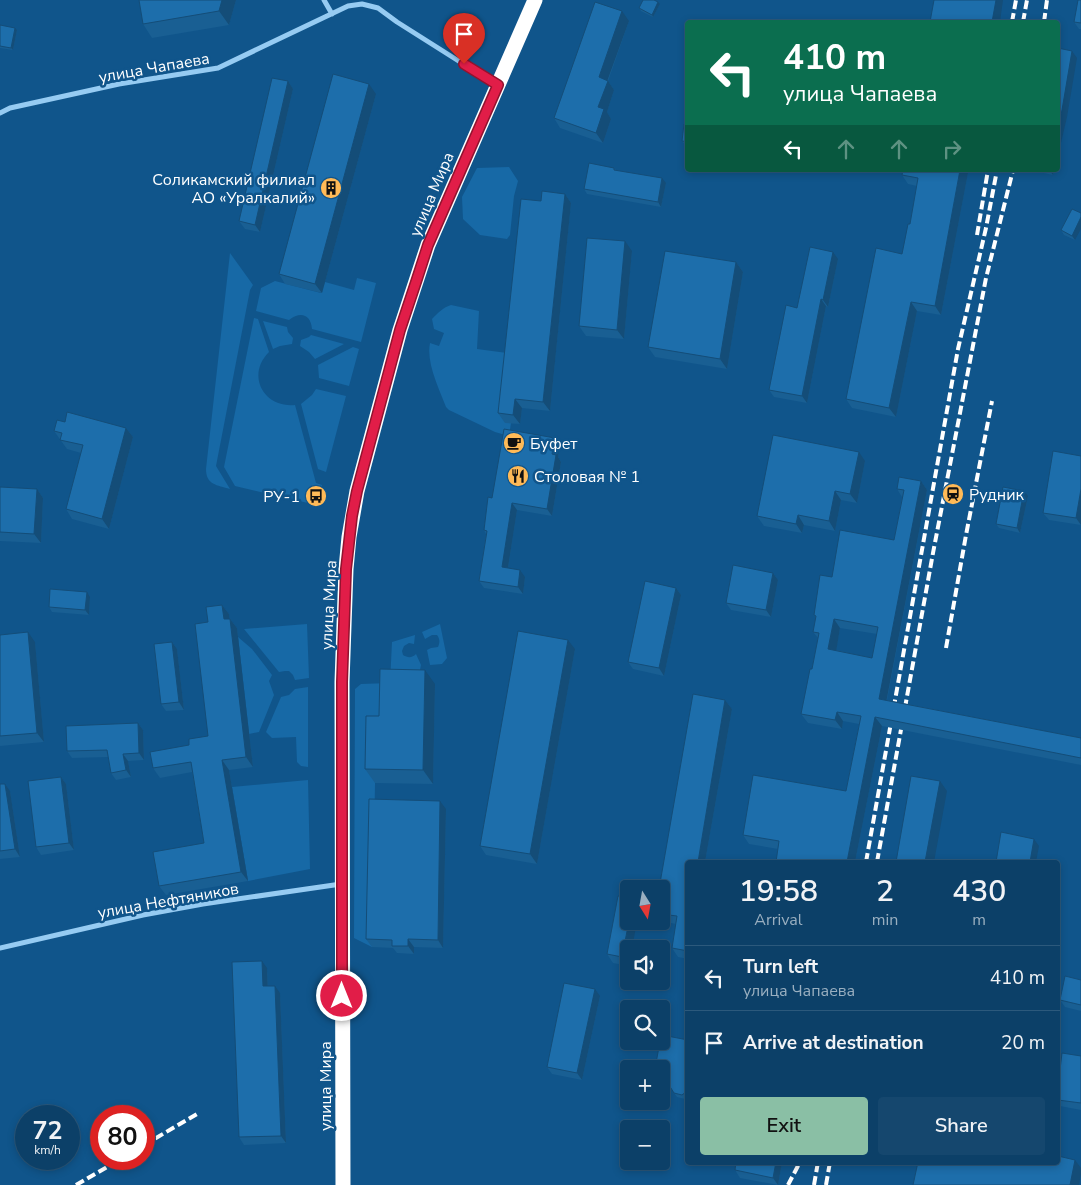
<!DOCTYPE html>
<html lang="en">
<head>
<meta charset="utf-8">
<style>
	:root { --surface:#0c4068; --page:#15476e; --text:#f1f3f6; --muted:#9aafc0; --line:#2c597c; --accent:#8abfa5 }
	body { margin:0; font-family:"Nunito Sans",sans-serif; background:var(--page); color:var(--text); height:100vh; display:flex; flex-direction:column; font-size:19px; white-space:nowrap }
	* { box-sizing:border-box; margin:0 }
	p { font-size:16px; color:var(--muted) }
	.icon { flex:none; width:28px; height:28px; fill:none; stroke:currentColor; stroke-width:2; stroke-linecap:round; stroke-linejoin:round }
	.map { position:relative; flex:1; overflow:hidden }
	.side { position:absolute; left:685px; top:860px; width:375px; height:305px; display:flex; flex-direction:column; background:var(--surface); border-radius:5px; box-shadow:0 2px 8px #0003,0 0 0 1px var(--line) }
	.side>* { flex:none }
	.guide { position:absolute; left:685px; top:20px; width:375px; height:152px; border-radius:5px; box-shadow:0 2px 8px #0003,0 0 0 1px var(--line); background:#0b6e4f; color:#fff; overflow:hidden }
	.needle { width:32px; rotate:169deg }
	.controls { position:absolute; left:620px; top:880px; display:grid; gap:10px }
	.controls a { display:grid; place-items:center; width:50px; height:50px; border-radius:5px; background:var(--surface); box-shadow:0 2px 8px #0003,0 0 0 1px var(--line); font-size:25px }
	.speed { position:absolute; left:15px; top:1105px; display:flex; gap:10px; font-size:25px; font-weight:700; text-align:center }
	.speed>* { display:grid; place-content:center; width:65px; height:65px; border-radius:50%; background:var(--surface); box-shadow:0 2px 8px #0003,0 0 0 1px var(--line); line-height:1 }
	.speed small { font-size:12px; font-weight:400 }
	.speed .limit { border:8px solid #d22; background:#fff; color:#111 }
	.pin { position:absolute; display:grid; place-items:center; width:42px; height:42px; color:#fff; margin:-51px -21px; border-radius:50% 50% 50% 0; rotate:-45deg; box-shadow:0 0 5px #0007 }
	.pin .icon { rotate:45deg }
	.me { position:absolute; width:55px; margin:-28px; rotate:0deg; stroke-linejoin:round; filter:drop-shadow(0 0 4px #0008) }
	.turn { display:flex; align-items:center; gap:18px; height:105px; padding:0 15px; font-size:22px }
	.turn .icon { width:65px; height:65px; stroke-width:2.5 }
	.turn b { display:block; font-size:35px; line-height:42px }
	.lanes { display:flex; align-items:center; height:48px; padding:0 15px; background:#0003; justify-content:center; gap:25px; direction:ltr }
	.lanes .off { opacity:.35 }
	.eta { display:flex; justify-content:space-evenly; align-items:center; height:85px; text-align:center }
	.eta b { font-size:30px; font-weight:600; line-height:35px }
	.primary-button { display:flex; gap:10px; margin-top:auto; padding:10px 15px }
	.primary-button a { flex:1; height:58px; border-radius:5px; background:var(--accent); color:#111; font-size:20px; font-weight:600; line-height:58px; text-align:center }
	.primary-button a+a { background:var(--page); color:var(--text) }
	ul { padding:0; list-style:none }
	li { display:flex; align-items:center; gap:15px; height:65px; padding:0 15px; border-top:1px solid var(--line) }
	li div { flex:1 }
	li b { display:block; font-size:19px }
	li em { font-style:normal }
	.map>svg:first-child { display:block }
</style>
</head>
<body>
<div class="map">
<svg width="1081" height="1185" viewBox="0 0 1081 1185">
	<rect width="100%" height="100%" fill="#10558b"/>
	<!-- grass -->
	<path fill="#1769a6" d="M509,167L518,181L514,196L510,235L507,239L480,235L463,219L462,197L477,168Z
		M230,253L253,285L250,290L216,466L230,489C217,485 206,485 206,469Z
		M357,278L376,283L361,342L312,329C311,314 300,311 289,320L256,311L261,288L275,281L321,293L325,282L354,290Z
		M451,305L479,311L477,349L507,353L511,423L509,436L495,432L449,410L446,407C439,388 426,363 430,343L439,346L444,333L434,329L432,319C438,313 442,308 451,305Z
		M254,318L258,319L269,352C246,375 263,408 295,405L316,483L322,485L321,490L312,488L308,503L235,486L224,467Z
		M263,321L287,327L288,332L293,338L292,344L280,346L273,349Z
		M311,335L344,344L315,359L309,352L300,346L301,340L309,337Z
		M353,347L359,349L349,386L319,378L318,365Z
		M316,389L346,396L326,472L318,469L301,404L312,395Z
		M307,624L309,678L295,680L293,675L289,671H285L279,672L244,629Z
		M440,624L447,658L442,664L430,665L427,650L431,648L438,647C440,642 440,639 437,635H432L425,639L422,632Z
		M415,635L414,644L409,643L404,646L402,651L403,655C408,658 412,658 416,654L421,665L418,680L376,730L372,947L354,938L355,689L361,684L390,683L392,642Z
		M238,637L252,649L272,675L269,681L274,695L259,732L249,734Z
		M308,687V767L301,766L297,762L296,737L272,738L266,732L281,697L289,695L295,689Z
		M308,780L310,869L248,881L232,787Z"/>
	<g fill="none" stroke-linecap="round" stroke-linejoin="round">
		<!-- street -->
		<path stroke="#96cbf2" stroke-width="5" d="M324,0L332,14
			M0,113L10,108L119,84L218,68L348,6L362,4L378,8L397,22L495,84
			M0,948L143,915L203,904L341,884"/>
		<!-- highway -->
		<path stroke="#fff" stroke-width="15" d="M343,1185L342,682L346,569L349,537L357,491L400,330L428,245L535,0"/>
		<!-- rail -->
		<path stroke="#fff" stroke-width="4" stroke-dasharray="9 4" stroke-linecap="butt" d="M1012,22L1016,0
			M1023,22L1027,0
			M1044,22L1047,0
			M977,235L988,170
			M946,648L966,535L992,401
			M866,862L958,349L986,228L997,170
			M877,862L933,553L986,278L1013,170
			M144,1145L197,1114
			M76,1185L121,1159
			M788,1185L800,1162
			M814,1185L818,1162
			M826,1185L830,1162"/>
	</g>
	<!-- wall -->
	<path fill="#195f93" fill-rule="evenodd" d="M236,0L229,25L152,38L143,24Z
		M1081,0V29H1079L1074,22Z
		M660,4L653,17L641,11L639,8Z
		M629,21L608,81L614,90L607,112L611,119L603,143L560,128L554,118Z
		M0,25L17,30L13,50L0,48Z
		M288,81L293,89L260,232L245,229L239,221Z
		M376,94L322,293L285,284L279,274Z
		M688,125V146L685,145L682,141Z
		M614,168L616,170L666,183L661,207L587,194L584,189Z
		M903,170H966L968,173L941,315L917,311L896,417L852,408L846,399L902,254L910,224L917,186L908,184L902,175Z
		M1038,170H1054L1053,175L1039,172Z
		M565,194L571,203L550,411L522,408L520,424L505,423L498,413L541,201Z
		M1072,209L1075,240L1064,235L1061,230Z
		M632,251L624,339L586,336L579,326Z
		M838,259L828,307L826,306L807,403L774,397L769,390L797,308Z
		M736,262L743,272L727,369L655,357L648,347Z
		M65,422L126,428L133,437L109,529L72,519L66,509L81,453L67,449L54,431Z
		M560,445L558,457L561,462L552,516L517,510L508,568L525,577L523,594L484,588L479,581L486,534L484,530L492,498Z
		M1081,456V525L1049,520L1043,513Z
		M865,461L857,503L841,500L835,531L804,525L802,533L764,526L757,516Z
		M921,481L927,490L887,700L1081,738V765L882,726L855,862H776L778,849L749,844L743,835L846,791L859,724L843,721L842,729L808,723L801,714L812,669L818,638L813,632L816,618L814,615L832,577L894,540L902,497L897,489ZM840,628L877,634L872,658L836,650Z
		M0,487L37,489L43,498L41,543L0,541Z
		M1028,496L1020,533L999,528L996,524Z
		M773,573L778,580L771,617L731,610L726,603Z
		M676,588L681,595L664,676L633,669L628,662Z
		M90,597L89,615L52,612L49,607Z
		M222,605L229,614V619H230L237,628L253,767L229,770L248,881L166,895L159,886L204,843L192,772L160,778L153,768L189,745L208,736V622Z
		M0,635L35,642L44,742L0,746Z
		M172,642L177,649L184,710L166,711L161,704Z
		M575,649L537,864L486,855L480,846Z
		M435,684L433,784L375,783L365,769L379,716Z
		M725,700L732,709L705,862H688V959L678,957L672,948L676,924L661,921V889Z
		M138,723L143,730L144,760L128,761L131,777L116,780L111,773L108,757L72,758L67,751Z
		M61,777L66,784L74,850L41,855L36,847Z
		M0,784L10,791L20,857L0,859Z
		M446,809L443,948L414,947V954L397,953L393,948L372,947L366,939Z
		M629,897V966L613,963L607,954Z
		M267,968L268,986L280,993L286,1143L244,1145L239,1137Z
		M1081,980V1011L1065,1007L1060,1000Z
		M600,996L582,1080L552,1074L547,1067Z
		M688,1040V1097L685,1099L677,1097L672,1090L661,1094V1069Z
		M1081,1056V1110L1060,1106L1058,1103V1069L1060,1070Z
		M736,1162H782L778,1185L740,1178L735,1170Z"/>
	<!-- shaded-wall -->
	<path fill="#144d78" d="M222,0H236L229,25L219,11Z
		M996,0H1003L1000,22H992Z
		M658,2L660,4L653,17L652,15Z
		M622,11L629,21L605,87L599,77Z
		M15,28L17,30L13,50L11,48Z
		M1072,51L1077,58L1067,117L1058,156V128Z
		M288,81L293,89L260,232L255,225Z
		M608,81L614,90L607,112L611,119L603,143L596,133L598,107Z
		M369,84L376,94L322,293L315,284Z
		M960,170H966L968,173L941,315L935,306Z
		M1049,170H1054L1053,175Z
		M662,178L666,183L661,207L658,202Z
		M565,194L571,203L550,411L543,402Z
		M1081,217V229L1075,240L1072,236Z
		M625,241L632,251L624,339L617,330Z
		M833,252L838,259L828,307L823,300Z
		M736,262L743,272L727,369L720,359Z
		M821,299L826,306L807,403L802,396Z
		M911,302L917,311L896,417L889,408Z
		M515,399L522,408L520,424L513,415Z
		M126,428L133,437L109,529L102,519Z
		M555,438L560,445L558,457L561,462L552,516L547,509L552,454Z
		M859,452L865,461L857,503L850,494Z
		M921,481L927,490L885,708L879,699Z
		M37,489L43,498L41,543L34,534Z
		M1081,489V525L1076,518Z
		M835,491L841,500L835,531L829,521Z
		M1024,491L1028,496L1020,533L1017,528Z
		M512,503L517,510L507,574L502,567Z
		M798,515L804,525L802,533L796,524Z
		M520,570L525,577L523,594L518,587Z
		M773,573L778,580L771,617L766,610Z
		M676,588L681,595L664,676L659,668Z
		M87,592L90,597L89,615L85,610Z
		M222,605L229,614L230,629L224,619Z
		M230,619L237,628L253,767L246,757Z
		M834,619L840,628L835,658L828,649Z
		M28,632L35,642L44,742L37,733Z
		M568,640L575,649L537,864L530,854Z
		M172,642L177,649L184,710L179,702Z
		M425,670L435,684L433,784L423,770Z
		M725,700L732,709L705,862H698Z
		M837,712L843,721L842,729L835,720Z
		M875,717L882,726L855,862H847Z
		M138,723L143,730L144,760L139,753Z
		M123,754L128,761L131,777L126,770Z
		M222,760L229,770L248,881L241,872Z
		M61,777L66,784L74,850L69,843Z
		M940,781L947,791L934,862H925Z
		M5,784L10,791L20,857L15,849Z
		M440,801L446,809L443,948L438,940Z
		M1034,839L1039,846L1036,862H1030Z
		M629,921H637L632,949H629V966L622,957Z
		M408,939L414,947V954L408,946Z
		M262,961L267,968L268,993L263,986Z
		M275,986L280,993L286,1143L281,1136Z
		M595,989L600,996L582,1080L577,1073Z
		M1075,1160L1081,1168V1174L1079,1185H1070Z
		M776,1162H782L778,1185L773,1178Z"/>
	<!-- building -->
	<path fill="#1d6eab" stroke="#144d78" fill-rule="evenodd" d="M139,0H222L219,11L143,24Z
		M643,0H654L658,2L652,15L639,8Z
		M934,0H996L992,22H930Z
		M1078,0H1081V23L1074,22Z
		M595,2L622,11L599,77L608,81L598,107L604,109L596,133L554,118Z
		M0,25L15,28L11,48L0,46Z
		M1058,48L1072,51L1062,110L1058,128Z
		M333,74L369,84L315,284L279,274Z
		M272,78L288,81L255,225L239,221Z
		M684,124L688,125V142L682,141Z
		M589,163L614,168V170L662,178L658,202L584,189Z
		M903,170H960L935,306L911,302L889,408L846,399L876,248L902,254L908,224H910L918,178L902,175Z
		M542,191L565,194L543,402L515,399L513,415L498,413L521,199L541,201Z
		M1072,209L1081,213V217L1072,236L1061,230Z
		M587,238L625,241L617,330L579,326Z
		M810,247L833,252L823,300L821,299L802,396L769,390L786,305L797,308Z
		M665,251L736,262L720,359L648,347Z
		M67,412L126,428L102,519L66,509L83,445L60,440L62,433L54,431L57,420L65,422Z
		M504,429L555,438L552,454L556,455L547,509L512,503L502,567L520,570L518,587L479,581L487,531L484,530L488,497L492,498Z
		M773,435L859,452L850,494L835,491L829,521L798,515L796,524L757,516Z
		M1053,451L1081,456V489L1076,518L1043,513Z
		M899,477L921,481L879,699L1081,738V758L875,717L847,862H776L779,841L743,835L753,775L846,791L861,716L837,712L835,720L801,714L810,669H812L819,633L813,632L816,616L814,615L820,575L832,577L840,530L894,540L904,490L897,489ZM834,619L878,627L872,658L828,649Z
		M0,487L37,489L34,534L0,532Z
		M1003,487L1024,491L1017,528L996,524Z
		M733,565L773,573L766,610L726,603Z
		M645,581L676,588L659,668L628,662Z
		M50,589L87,592L85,610L49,607Z
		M222,605L224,619H230L246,757L222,760L241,872L159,886L153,852L204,843L191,762L153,768L150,752L189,745V739L208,736L195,624L208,622L206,607Z
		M518,631L568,640L530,854L480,846Z
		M28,632L37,733L0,736V635Z
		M172,642L179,702L161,704L154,644Z
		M380,669L425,670L423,770L365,769L366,716H379Z
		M693,694L725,700L698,862H688V951L672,948L677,916L661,914V889H659Z
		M138,723L139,753L123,754L126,770L111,773L107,750L67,751L66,726Z
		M911,776L940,781L925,862H896Z
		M61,777L69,843L36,847L28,781Z
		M0,784H5L15,849L0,851Z
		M369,799L440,801L438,940L408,939V946H392V940L366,939Z
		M1001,832L1034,839L1030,862H996Z
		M618,896L629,897V921L622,957L607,954Z
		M262,961L263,986H275L281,1136L239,1137L232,962Z
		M1065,976L1081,980V1005L1060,1000Z
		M564,983L595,989L577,1073L547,1067Z
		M662,1035L688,1040V1088L687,1091L682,1095L674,1093L669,1085L661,1089V1069H655L660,1041H661Z
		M1062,1053L1081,1056V1103L1058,1100V1069L1060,1070Z
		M1058,1156L1075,1160L1070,1185H913L918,1162H1058Z
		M736,1162H776L773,1178L735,1170Z"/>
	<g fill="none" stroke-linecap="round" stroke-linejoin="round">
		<!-- route casing -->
		<g stroke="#92132f" stroke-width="12">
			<path id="route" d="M342,996V682L346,569L352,516L357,491L400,330L417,279L428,245L498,85L464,64"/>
		</g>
		<!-- route -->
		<use href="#route" stroke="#e11d48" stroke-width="9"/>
	</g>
	<!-- icons -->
	<defs>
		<g id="building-disc" transform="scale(1.125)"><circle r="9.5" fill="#ffba57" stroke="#10558b"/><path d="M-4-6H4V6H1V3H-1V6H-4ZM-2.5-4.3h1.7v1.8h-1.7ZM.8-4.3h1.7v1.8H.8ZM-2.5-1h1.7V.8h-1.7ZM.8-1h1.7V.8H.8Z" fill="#111"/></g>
		<g id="cafe-disc" transform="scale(1.125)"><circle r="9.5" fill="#ffba57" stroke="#10558b"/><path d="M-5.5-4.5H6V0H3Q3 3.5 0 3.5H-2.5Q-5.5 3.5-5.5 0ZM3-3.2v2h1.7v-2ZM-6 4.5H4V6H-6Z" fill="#111"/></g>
		<g id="restaurant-disc" transform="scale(1.125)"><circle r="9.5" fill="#ffba57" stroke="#10558b"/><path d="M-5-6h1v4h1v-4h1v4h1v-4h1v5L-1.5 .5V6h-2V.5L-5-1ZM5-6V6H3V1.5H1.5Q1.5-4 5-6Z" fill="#111"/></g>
		<g id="station-disc" transform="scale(1.125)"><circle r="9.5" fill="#ffba57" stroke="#10558b"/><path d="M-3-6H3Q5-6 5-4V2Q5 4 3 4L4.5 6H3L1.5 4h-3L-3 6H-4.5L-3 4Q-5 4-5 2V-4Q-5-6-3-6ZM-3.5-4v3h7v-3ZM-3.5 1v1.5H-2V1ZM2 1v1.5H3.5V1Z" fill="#111"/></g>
		<g id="bus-disc" transform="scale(1.125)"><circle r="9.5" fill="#ffba57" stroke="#10558b"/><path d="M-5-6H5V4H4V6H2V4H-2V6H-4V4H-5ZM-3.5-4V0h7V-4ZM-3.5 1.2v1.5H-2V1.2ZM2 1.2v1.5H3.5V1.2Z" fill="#111"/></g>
	</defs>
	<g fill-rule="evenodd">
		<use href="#building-disc" x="331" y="188"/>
		<use href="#cafe-disc" x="514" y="443"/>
		<use href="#restaurant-disc" x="518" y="476"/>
		<use href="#station-disc" x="953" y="494"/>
		<use href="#bus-disc" x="316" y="496"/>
	</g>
	<g text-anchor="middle" stroke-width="5" stroke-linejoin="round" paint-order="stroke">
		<!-- street labels -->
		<g font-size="16" fill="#fff" stroke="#10558b">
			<text transform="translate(154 67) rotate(-10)" y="6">улица Чапаева</text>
			<text transform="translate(431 194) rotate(-67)" y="6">улица Мира</text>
			<text transform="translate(328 605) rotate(-87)" y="6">улица Мира</text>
			<text transform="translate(168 900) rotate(-10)" y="6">улица Нефтяников</text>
			<text transform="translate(325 1086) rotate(-90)" y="6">улица Мира</text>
		</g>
		<!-- poi labels -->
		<g font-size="16" fill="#fff" stroke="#10558b" text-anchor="start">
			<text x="315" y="185" text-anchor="end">Соликамский филиал<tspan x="315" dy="18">АО «Уралкалий»</tspan></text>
			<text x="530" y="449">Буфет</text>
			<text x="534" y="482">Столовая № 1</text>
			<text x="969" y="500">Рудник</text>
			<text x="300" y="502" text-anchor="end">РУ-1</text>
		</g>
	</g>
</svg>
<div class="controls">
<a><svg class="needle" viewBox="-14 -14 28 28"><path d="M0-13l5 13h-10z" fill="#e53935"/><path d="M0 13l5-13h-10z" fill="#9aafc0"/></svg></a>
<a><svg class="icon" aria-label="sound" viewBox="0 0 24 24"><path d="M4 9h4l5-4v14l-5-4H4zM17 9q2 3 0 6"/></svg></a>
<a><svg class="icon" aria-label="search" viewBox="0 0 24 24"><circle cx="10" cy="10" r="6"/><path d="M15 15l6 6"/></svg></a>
<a>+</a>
<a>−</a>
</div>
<div class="speed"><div>72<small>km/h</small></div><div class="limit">80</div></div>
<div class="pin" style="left:464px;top:64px;background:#d93025"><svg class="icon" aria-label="arrive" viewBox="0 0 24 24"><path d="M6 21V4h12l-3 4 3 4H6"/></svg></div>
<svg class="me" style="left:342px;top:996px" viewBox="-20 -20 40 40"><circle r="17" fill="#e11d48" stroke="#fff" stroke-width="3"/><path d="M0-11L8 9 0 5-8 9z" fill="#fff"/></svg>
<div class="guide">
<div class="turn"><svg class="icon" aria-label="left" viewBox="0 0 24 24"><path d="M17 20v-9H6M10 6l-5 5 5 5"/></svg><div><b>410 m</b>улица Чапаева</div></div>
<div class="lanes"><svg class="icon" aria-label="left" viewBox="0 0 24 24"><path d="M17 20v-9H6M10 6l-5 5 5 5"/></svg><svg class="icon off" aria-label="ahead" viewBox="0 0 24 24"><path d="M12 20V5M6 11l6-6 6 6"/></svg><svg class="icon off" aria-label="ahead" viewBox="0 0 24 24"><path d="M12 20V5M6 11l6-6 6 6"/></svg><svg class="icon off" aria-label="right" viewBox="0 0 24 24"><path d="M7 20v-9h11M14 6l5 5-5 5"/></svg></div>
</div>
<section class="side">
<div class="eta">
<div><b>19:58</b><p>Arrival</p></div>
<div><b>2</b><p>min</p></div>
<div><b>430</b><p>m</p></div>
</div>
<ul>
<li><svg class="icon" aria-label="left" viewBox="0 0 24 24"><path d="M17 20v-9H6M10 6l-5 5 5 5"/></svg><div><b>Turn left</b><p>улица Чапаева</p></div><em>410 m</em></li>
<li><svg class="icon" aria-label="arrive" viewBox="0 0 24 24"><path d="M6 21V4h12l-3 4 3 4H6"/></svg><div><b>Arrive at destination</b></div><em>20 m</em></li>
</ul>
<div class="primary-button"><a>Exit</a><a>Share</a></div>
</section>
</div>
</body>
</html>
